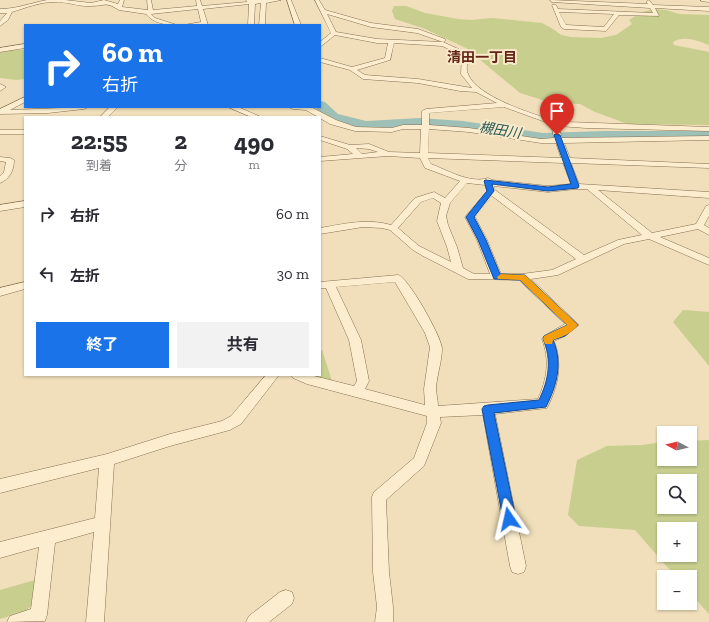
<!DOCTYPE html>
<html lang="ja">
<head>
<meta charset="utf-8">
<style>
	:root { --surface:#fff; --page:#f2f2f3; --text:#2b2b33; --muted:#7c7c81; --accent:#1a73e8 }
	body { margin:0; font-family:"Zilla Slab","Noto Sans JP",serif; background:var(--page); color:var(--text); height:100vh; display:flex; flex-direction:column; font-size:15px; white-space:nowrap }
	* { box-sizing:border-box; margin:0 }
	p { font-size:13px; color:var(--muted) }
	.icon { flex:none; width:22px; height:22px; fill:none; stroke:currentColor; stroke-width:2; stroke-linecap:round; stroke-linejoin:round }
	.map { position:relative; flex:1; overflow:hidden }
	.sheet { position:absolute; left:24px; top:116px; width:297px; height:260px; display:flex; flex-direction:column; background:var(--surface); border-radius:0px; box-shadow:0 1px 3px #0004 }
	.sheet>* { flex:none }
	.guide { position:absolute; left:24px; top:24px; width:297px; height:84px; border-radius:0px; box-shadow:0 1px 3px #0004; background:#1a73e8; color:#fff; overflow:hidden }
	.needle { width:26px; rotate:277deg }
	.controls { position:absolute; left:657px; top:426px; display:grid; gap:8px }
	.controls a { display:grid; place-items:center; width:40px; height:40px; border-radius:0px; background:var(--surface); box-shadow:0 1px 3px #0004; font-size:20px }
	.pin { position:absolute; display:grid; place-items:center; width:34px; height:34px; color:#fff; margin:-41px -17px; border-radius:50% 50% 50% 0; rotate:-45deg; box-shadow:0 0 4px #0007 }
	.pin .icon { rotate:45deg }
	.me { position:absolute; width:44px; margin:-22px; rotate:349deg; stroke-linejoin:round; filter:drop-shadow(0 0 3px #0008) }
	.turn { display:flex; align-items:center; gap:14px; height:84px; padding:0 12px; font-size:18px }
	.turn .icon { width:52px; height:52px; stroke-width:2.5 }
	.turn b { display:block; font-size:28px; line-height:34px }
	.eta { display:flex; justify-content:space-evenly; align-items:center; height:68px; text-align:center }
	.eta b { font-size:24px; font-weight:700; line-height:28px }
	.action { display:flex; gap:8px; margin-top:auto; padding:8px 12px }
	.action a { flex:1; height:46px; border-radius:0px; background:var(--accent); color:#fff; font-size:16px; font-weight:700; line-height:46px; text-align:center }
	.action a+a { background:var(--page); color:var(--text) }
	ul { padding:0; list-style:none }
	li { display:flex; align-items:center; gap:12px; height:60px; padding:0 12px }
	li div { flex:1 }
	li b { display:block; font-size:15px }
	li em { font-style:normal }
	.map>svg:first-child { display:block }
</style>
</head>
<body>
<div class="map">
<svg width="709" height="622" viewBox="0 0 709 622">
	<rect width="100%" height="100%" fill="#f0dfba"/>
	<!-- green -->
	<path fill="#c8ce8e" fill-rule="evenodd" d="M394,6H406L425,13L458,19L470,20L492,18L542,23L553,29L561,35L571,37L601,38L616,35L632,24L629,20L642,12L655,9L666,10L679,14L709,15V45C698,41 684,35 673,42L674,45L709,52V125L628,124L595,112L580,104L552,103L520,93L466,48L425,29L395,19L392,11Z
		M0,49L25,50V79L17,80L0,78Z
		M683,310L709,312V366L673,322Z
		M322,350L332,381L311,375H320V351Z
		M709,440V614L690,593V577H676L635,530L579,526L568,515L577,460L607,446L642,445L664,442V459H690V441ZM664,481H690V507H664ZM664,529H690V555H664Z
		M35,580L31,606L26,611L0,619V590Z"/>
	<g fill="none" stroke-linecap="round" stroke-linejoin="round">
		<!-- river -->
		<path fill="#9fc0b6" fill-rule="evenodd" d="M320,101L325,102L338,114L366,121L420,118L463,121L543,133L604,131H709V139H604L543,141L463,129L420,126L366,129L328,120L315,107H320Z"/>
		<!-- minor casing -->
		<g stroke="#886e53" stroke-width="1">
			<path id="minor" d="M47,0H65L91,3L104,0L118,4L120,0H124L122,7L148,10L147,0H151L153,10L197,6L196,0H200L202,6L247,2L246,0H281L266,3L265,25H259L261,3L255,4L254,25H248L249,4L203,9L208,25H184L201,22L198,9L151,14L155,18L177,25C165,25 153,23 146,14L119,10C104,1 107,6 91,6C79,7 66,1 54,2C40,2 25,8 12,12L8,20L0,26V21L7,13H0V9C16,9 31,3 47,0Z
				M287,0H291L301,25H295Z
				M315,0H319L325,10L371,23L418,29L445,39V41L443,42L417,33L371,27L327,14L336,32L377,39L443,42L467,53C469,59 465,68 468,74C477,97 533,114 555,121H560L567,107H570L574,109L567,122L709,127V131L586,128L558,126L562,138L709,136V140L564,143L570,158L709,164V168L571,163L579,184L709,192V198L598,190L652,233L696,224L706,206L709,205V216L704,225L709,228V235L698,229L660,237L709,258V265L649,239L624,244L558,275L531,279L579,325L565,336L554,341C563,364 558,386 547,408L495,414L526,566L524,572L518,574L512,572L510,566L483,415L440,417L441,423L424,466L386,500L389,572L393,607V622H375L377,607L373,572L372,497L374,492L414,458L427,423V416L307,384L293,378L291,375H310L354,386L357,381L349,340L326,288H320V282L398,275C408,277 441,336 442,348C442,361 437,375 436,388C436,394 438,400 438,406L538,399C547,379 550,360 542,339L544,336L565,324L519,280L468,279L423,256L413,250L390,230L382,228L363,227L320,234V228C344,224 367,218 391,225L415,198L434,192L445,198L460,181L425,168L420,158L388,156L320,161V157L353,154L347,149L320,140V136L350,145L369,144L389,152L420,153L421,129H403L392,132L355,131L330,124L306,110L293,109L289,107H311L336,120L356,127L392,128L403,125H422V111L426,109L497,103L476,92L460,91L418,83L363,79L350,70L320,62V58L352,67L385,58L388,43H377L335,35L320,47V42L331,33ZM394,43L442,46L462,55L461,74L472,88L418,79L365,75L357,70L390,60ZM504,107L551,124L554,138L541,139L469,128L429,125V113ZM429,129L469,132L541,143H556L561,158L428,153ZM356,148L369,149L378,152L362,154ZM428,158L563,163L571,184L548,186L492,180L488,178C470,184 447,170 431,164ZM467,183L485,185L487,191L465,217L477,240L490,274H474L463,268L457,247L448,225L446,216L450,203ZM494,186L548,192L576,189H587L642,235L618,240L584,255L495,190ZM492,196L576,259L552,270L522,274H501L487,240L475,217ZM433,198L441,203L437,221L447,247L451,262L419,246L398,228L421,202ZM395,282L425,333L430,347L424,389L425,405L365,389L369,381L361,340L336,287Z
				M550,0L648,4L646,2L649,0L653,5L709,7V11L655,8L659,16L619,15L606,31L564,29L561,27L552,5H556L558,9L653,13L650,8L552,2ZM559,12L614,14L604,27L566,25Z
				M701,0H709V2L701,1Z
				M25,44V48L0,52V48Z
				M0,84L6,87L0,91Z
				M25,97V102L10,110L88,107L84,109L48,113L0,114V109Z
				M110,107H118L108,117H100Z
				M228,107H238L261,117H251Z
				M0,130H25V134H0Z
				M0,157L10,158L14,160C14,170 10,179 0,183V176L4,172L6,162L0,161Z
				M25,201V207L0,211V205Z
				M25,282V289L0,296V288Z
				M266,375H279L241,424L230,430L170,446L114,464L104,622H86L94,532L55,543L47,615L45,621L7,622L10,616L31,609L39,547L0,558V542L95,518L99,468L0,493V479L107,454L170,434L222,421L231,416Z
				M286,590L292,592L294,598L292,604L269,622H246L249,616L280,592Z"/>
		</g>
		<!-- minor -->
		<use href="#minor" fill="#fbedcd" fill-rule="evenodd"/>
	</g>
	<!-- route -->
	<path fill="#1a73e8" stroke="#114b97" d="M555,134L560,135L579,186L578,188L548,191L492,184L494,191L474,217L486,240L500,274L525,275L578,325L565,336L553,340C563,363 557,385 546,407L494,413L516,519L514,523L509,525L505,523L503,519L482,409L484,406L488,405L539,400C549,379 552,360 543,339L544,336L567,325L520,280L494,279L478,240L466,217L487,191L484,181L485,180L548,187L571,184L554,135Z"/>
	<!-- slow -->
	<path fill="#f59e0b" d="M501,274L525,275L576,323L578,325C572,333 562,337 553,340L552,344H545L543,339L544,336L567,325L520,280L498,279L497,277Z"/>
	<g text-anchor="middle" stroke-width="4" stroke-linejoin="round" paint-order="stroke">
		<!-- far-neighbourhood labels -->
		<g font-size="14" font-weight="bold" fill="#652516" stroke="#f7e9ca">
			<text x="482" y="62">清田一丁目</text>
		</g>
		<!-- far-water labels -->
		<g font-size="14" font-style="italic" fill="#285753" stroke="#f7e9ca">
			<text transform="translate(500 130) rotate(9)" y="5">槻田川</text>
		</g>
	</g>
</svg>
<div class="controls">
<a><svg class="needle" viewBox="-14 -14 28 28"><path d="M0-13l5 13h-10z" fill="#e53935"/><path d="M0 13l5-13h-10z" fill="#7c7c81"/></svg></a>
<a><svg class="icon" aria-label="search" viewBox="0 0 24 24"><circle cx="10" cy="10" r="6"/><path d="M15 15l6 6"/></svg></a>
<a>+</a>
<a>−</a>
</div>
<div class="pin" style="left:557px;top:135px;background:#d93025"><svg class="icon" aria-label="arrive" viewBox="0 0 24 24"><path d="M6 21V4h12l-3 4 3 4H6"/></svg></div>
<svg class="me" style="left:509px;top:519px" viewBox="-20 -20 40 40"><path d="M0-17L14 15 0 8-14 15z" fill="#1a73e8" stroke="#fff" stroke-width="4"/></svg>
<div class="guide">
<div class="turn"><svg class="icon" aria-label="right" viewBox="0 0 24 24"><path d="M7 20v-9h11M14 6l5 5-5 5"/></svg><div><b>60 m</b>右折</div></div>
</div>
<section class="sheet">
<div class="eta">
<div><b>22:55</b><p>到着</p></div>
<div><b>2</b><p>分</p></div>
<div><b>490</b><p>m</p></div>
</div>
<ul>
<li><svg class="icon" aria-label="right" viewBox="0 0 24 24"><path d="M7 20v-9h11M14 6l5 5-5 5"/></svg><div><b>右折</b></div><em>60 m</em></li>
<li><svg class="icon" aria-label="left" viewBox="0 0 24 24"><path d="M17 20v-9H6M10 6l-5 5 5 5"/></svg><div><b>左折</b></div><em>30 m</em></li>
</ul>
<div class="action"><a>終了</a><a>共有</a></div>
</section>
</div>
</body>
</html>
